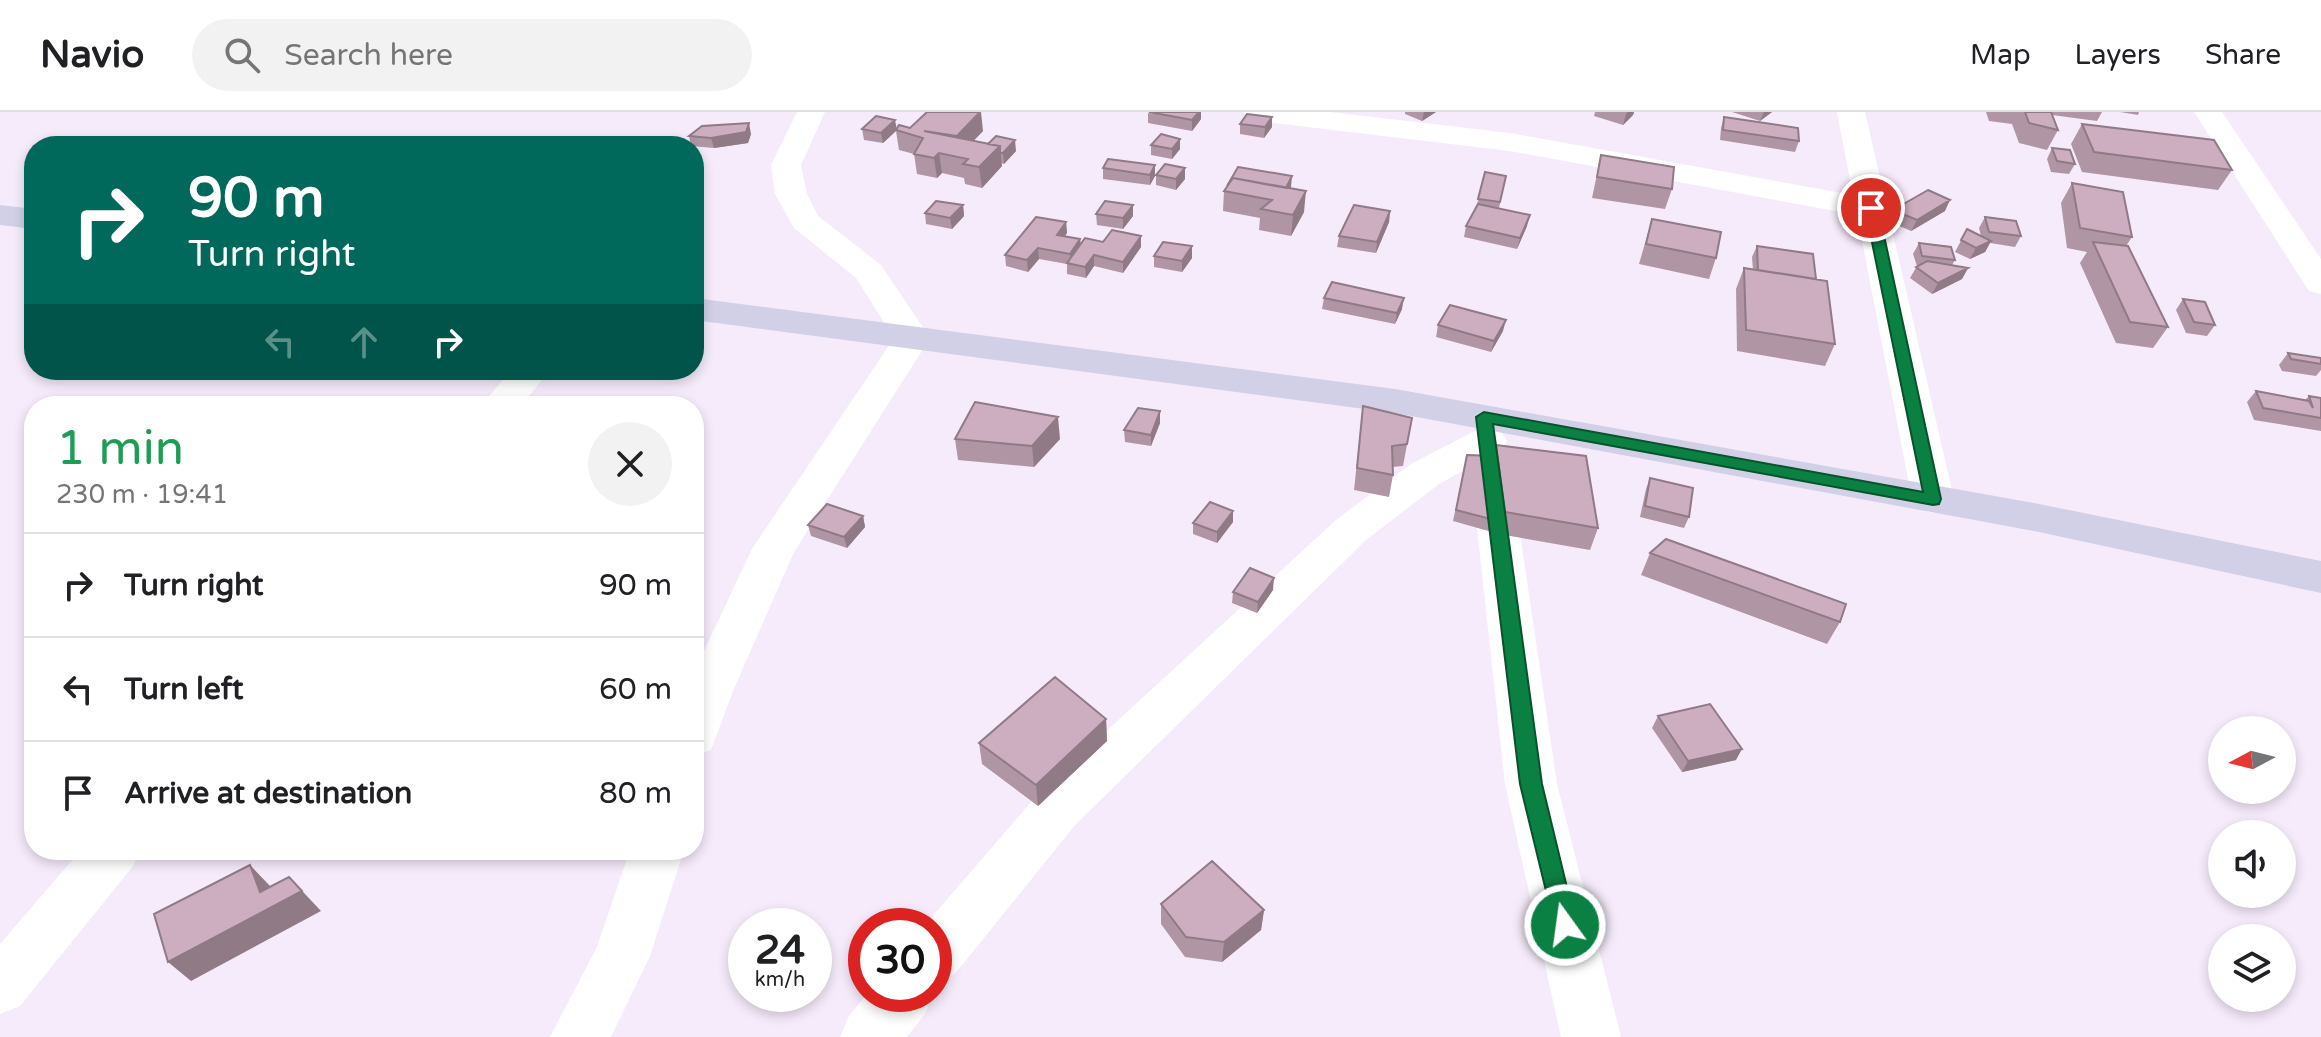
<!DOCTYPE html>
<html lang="en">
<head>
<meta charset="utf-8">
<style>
	:root { --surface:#fff; --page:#f2f2f2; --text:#202124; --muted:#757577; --line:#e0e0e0 }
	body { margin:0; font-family:"Varela Round",sans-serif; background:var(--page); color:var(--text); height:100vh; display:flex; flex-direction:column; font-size:30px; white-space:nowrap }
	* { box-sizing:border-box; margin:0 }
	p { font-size:26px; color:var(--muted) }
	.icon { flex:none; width:44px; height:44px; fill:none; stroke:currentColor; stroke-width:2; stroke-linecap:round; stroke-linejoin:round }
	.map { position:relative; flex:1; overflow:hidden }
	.side { position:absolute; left:24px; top:284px; width:680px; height:464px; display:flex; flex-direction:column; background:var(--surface); border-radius:32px; box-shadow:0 4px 12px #0003 }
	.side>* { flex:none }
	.guide { position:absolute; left:24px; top:24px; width:680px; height:244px; border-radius:32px; box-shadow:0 4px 12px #0003; background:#00695c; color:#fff; overflow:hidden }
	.needle { width:52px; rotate:263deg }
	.buttons { position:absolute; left:2208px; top:604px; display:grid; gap:16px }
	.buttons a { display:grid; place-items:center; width:88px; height:88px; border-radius:50%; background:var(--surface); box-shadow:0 4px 12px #0003; font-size:40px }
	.speed { position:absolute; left:728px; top:796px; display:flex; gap:16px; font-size:40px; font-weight:700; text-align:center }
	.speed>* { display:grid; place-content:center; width:104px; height:104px; border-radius:50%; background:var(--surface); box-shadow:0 4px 12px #0003; line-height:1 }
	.speed small { font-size:20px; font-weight:400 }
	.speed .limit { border:12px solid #d22; background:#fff; color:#111 }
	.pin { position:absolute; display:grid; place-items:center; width:68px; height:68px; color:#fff; margin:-34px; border:4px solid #fff; border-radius:50%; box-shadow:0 2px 8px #0007 }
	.me { position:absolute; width:88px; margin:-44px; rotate:346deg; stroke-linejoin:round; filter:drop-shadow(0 0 6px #0008) }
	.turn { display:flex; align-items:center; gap:28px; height:168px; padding:0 32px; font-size:36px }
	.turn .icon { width:104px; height:104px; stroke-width:2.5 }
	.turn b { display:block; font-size:56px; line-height:68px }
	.lanes { display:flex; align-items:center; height:76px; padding:0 32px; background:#0003; justify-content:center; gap:40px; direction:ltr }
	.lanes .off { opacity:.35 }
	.round { display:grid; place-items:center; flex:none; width:84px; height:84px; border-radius:42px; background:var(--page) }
	.headline { display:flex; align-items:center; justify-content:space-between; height:136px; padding:0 32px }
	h1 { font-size:48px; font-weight:600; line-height:60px; color:#1e9e55 }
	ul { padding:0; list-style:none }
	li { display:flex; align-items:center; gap:24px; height:104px; padding:0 32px; border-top:2px solid var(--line) }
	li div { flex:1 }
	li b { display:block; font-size:30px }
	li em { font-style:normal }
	header { display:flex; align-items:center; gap:48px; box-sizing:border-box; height:112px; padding:0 40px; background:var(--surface); border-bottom:2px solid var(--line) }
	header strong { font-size:38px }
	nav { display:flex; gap:44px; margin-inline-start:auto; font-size:28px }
	.search { width:560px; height:72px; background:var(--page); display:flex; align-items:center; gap:20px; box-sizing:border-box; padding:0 28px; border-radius:44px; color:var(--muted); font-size:30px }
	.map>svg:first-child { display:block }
</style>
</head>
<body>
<header>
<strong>Navio</strong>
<div class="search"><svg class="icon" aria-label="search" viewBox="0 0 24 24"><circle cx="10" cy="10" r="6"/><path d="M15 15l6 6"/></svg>Search here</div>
<nav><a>Map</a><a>Layers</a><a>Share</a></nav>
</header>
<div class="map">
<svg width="2321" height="925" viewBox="0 0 2321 925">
	<rect width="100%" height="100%" fill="#f6ebfb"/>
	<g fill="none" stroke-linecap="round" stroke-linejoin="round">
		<!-- street -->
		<path fill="#fff" fill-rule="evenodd" d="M797,0H825L801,53L807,82L818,104L881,153L930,226L794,440L733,579L711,638L694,644V560L752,437L894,226L856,166L794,116L775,82L771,53Z
			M1244,0H1330L1510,21L1853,83L1837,0H1865L1954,387L1948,397L1933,401L1918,397L1912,387L1857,103L1510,39L1258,9L1248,6Z
			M2194,0H2222L2321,147V182L2309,179Z
			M511,258H550L521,294H481Z
			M1487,316L1501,320L1507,329L1501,338L1439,372L1366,428L1075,713L954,863L934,870V814H924L1039,681L1336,408L1411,352L1473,320Z
			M1491,348L1505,351L1511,361L1557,672L1621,925H1561L1505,672L1471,361L1477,351Z
			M81,738H141L133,754L20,894L0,902V832Z
			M630,738H684L650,844L611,925H550L597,835Z
			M867,882H933L925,902L907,925H840L849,904Z"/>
		<!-- secondary -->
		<path fill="#d2d0e6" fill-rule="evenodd" d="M0,93L34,97V117L0,113Z
			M694,186L1395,277L2039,392L2321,449V481L2039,420L1395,301L694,208Z"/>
	</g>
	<!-- wall -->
	<path fill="#b096a5" d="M1405,0H1436L1422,9L1405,2Z
		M1595,0H1634L1633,3L1623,13L1594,4Z
		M1732,0H1772L1760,9Z
		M1986,0H2102L2097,9L2052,3L2058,18L2047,38L2019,31L2012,12L1989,9Z
		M2120,0H2139L2138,3Z
		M1148,1L1201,7L1192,19L1148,11Z
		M1272,5V15L1264,26L1240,22V12Z
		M1724,5L1799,29L1795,40L1720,28L1721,16Z
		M2082,12L2232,58L2218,78L2082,60L2071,32Z
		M910,16L983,19L973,29L1016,39L1004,52L1001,51L1002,54L982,76L965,72L964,66L942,61L937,66L917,62L914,42L899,38L896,19L883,31L864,28L862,17Z
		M751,22L748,31L714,36L691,34L689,24Z
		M1151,33L1180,37L1172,47L1151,43Z
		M2052,36L2075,52L2069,62L2051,60L2047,47Z
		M1601,43L1672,77L1665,97L1592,86Z
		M1108,47L1155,64L1150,73L1103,67V56Z
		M1185,56V67L1176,78L1156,73V63Z
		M1485,60L1506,64L1499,96L1527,114L1517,137L1464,125L1466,114L1477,93Z
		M2072,71L2132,125L2126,134L2168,215L2153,236L2116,231L2080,151L2087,140L2067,136L2061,91Z
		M1291,75L1290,76L1304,100L1291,124L1259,118L1260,106L1223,99L1224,79Z
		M963,93L964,104L952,117L926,112L925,101Z
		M1893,98L1945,99L1911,119L1888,109Z
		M1390,99L1389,110L1376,141L1337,135L1339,124Z
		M1096,102L1133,104L1123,117L1097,113Z
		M1985,105L2021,124L2015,135L1990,131L1985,140L1970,147L1955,140L1967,117L1981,124L1979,116Z
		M1652,107L1716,146L1709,167L1639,152Z
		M1066,110L1067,121L1065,124L1080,127L1081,132L1103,130L1141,135L1123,161L1094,154L1086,166L1067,162V152L1039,147L1028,160L1006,154L1005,143Z
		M1919,131L1955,148L1952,153L1968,156L1962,167L1932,182L1910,166L1917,154L1913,142Z
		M1192,134V146L1182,160L1154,155V144Z
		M1757,134L1816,167L1835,232L1825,254L1737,239L1736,177L1744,156L1753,158L1752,145Z
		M1324,186L1402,197L1395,212L1322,197Z
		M2183,187L2215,213L2207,224L2186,221L2176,198Z
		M1438,213L1503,219L1491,240L1436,225Z
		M2288,241L2321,246V258L2316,264L2282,259L2279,253Z
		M2256,279L2305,288L2309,284L2321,286V319L2254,308L2247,290Z
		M1363,294L1412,306L1403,354L1392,355L1393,363L1389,385L1354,378Z
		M1160,311L1151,334L1125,330L1124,318Z
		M955,327H1060L1034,355L958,348Z
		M1496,333L1598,416L1590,438L1499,422L1453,409L1467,343L1493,344Z
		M1650,366L1689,405L1684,416L1640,405L1646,377Z
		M1233,399V410L1217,431L1193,422V411Z
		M863,404L865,415L847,436L811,424L808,413Z
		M1650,441L1840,510L1827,532L1641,463Z
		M1273,478L1257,501L1232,491L1233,480Z
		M1658,604L1736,648L1682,660L1652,616Z
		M1106,607L1107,629L1038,694L982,652L979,631Z
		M1161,792L1264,798L1261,818L1222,850L1185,845L1161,812Z"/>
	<!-- shaded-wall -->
	<path fill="#907a86" d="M981,0L983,19L959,44L957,24Z
		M1199,0H1201V7L1192,19V8Z
		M1424,0H1436L1422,9Z
		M1628,0H1634L1633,3L1623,13L1626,2Z
		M1764,0H1772L1760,9Z
		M1272,5V15L1264,26L1265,15Z
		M895,8L897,18L883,31L881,21Z
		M749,11L751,22L748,31L714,36L711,26Z
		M1180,27V37L1172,47V37Z
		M1015,28L1016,39L1004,52L1003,41Z
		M1000,34L1002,54L982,76L979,55Z
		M939,41L942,61L937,66L934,46Z
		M1155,53V64L1150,73V63Z
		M1185,56V67L1176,78V67Z
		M1292,64L1291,75L1281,95L1282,84Z
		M1306,79L1304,100L1291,124L1293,103Z
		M1950,88L1945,99L1911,119L1917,108Z
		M963,93L964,104L952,117L950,106Z
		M1133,93V104L1123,117V106Z
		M1390,99L1389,110L1376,141L1377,130Z
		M1530,103L1527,114L1517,137L1520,126Z
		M1066,110L1067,121L1057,134V123Z
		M1141,124V135L1123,161V150Z
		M1080,127L1081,138L1071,153L1070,142Z
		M1991,129L1985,140L1970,147L1976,136Z
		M1192,134V146L1182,160V149Z
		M1038,136L1039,147L1028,160L1027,148Z
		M1094,143V154L1086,166L1085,155Z
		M1968,156L1962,167L1932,182L1938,171Z
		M1404,186L1402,197L1395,212L1397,201Z
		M1506,208L1503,219L1491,240L1494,229Z
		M1160,299V311L1151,334V323Z
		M1058,305L1060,327L1034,355L1032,334Z
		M1233,399V410L1217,431V420Z
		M863,404L865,415L847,436L844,425Z
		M1274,466L1273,478L1257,501L1258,490Z
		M1106,607L1107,629L1038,694L1036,673Z
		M1742,637L1736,648L1682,660L1688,649Z
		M250,753L270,774L277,792L289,765L321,799L191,869L168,850L260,780Z
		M1264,798L1261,818L1222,850L1224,830Z"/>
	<!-- building -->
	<path fill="#cdaec0" stroke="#907a86" stroke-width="2" d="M927,0H980L957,24L924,19L1000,34L979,55L963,52L968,47L939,41L934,46L914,42L923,26L896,18L899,13L910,16Z
		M1149,0H1199L1192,8Z
		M2025,0H2051L2058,18L2029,11Z
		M1247,2L1272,5L1265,15L1240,12Z
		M876,4L895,8L881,21L862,17Z
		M1724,5L1798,16L1799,29L1723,18Z
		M749,11L746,20L711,26L689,24L702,14Z
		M2082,12L2214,28L2232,58L2094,40Z
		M1161,22L1180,27L1172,37L1151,33Z
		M996,24L1015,28L1003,41H1000V34L988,32Z
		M2052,36L2070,38L2075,52L2057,49Z
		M1601,43L1674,55L1672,77L1597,65Z
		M1108,47L1155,53L1150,63L1103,56Z
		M1165,52L1185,56L1176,67L1156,63Z
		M1238,55L1292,64L1286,76L1233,66L1227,74Z
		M1485,60L1506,64L1500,90L1478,87Z
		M1233,66L1306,79L1293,103L1261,97L1272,88L1224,79Z
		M2072,71L2123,80L2132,125L2080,116Z
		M1928,78L1950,88L1917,108L1893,98Z
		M936,89L963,93L950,106L925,101Z
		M1105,89L1133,93L1123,106L1096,102Z
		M1478,92L1530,103L1520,126L1466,114Z
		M1354,93L1390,99L1377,130L1339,124Z
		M1036,105L1066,110L1057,123L1080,127L1070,142L1038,136L1027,148L1005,143Z
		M1985,105L2016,109L2021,124L1989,120Z
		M1652,107L1721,120L1716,146L1646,132Z
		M1967,117L1991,129L1976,136L1961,128Z
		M1112,118L1141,124L1123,150L1094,143L1085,155L1067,151L1085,126L1103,130Z
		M1163,130L1192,134L1182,149L1154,144Z
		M2093,130L2128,134L2168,215L2130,210Z
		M1919,131L1951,135L1955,148L1922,144Z
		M1757,134L1813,142L1816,167L1758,158Z
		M1927,149L1968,156L1938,171L1916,155Z
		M1744,156L1827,169L1835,232L1746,218Z
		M1332,170L1404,186L1397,201L1324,186Z
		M2183,187L2205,190L2215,213L2194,210Z
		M1450,193L1506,208L1494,229L1438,213Z
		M2288,241L2321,246V252L2291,247Z
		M2256,279L2309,289L2313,296L2309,284L2321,286V306L2263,296Z
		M975,290L1058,305L1032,334L955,327Z
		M1363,294L1412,306L1407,332L1392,334L1393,363L1357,356Z
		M1138,296L1160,299L1151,323L1124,318Z
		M1496,333L1586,344L1598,416L1505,400Z
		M1467,343L1493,344L1502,410L1456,398Z
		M1650,366L1693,376L1689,405L1645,394Z
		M1210,390L1233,399L1217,420L1193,411Z
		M827,392L863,404L844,425L808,413Z
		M1666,427L1846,492L1840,510L1650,441Z
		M1250,456L1274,466L1258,490L1233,480Z
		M1055,565L1106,607L1036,673L979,631Z
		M1710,592L1742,637L1688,649L1658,604Z
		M1212,749L1264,798L1224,830L1186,825L1161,792Z
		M250,753L260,780L289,765L302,779L168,850L154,802Z"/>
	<!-- route -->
	<path fill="#0b8043" stroke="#07532c" stroke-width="2" d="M1871,92L1878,96L1941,387L1939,392L1933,393L1493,312L1542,672L1576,813L1573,820L1565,823L1556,820L1520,672L1476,305L1484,300L1923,380L1865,96Z"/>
</svg>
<div class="buttons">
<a><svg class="needle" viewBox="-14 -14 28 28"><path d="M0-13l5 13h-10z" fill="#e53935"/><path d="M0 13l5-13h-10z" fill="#757577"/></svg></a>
<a><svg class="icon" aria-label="sound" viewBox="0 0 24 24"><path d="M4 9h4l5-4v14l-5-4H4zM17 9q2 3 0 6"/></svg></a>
<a><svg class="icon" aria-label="layers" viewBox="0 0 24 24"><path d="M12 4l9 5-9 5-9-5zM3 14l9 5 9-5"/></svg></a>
</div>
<div class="speed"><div>24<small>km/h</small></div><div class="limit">30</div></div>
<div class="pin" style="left:1871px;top:96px;background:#d93025"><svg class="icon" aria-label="arrive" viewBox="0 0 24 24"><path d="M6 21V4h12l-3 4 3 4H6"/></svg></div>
<svg class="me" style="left:1565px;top:813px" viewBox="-20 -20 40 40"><circle r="17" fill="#0b8043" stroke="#fff" stroke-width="3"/><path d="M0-11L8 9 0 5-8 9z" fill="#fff"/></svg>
<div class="guide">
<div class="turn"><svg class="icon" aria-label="right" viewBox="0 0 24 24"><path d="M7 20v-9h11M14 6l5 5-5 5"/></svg><div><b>90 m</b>Turn right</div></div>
<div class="lanes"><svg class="icon off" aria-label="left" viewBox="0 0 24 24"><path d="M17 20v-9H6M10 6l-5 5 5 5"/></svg><svg class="icon off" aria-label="ahead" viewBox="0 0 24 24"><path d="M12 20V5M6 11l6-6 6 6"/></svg><svg class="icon" aria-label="right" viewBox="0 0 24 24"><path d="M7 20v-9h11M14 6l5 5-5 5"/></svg></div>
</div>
<section class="side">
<div class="headline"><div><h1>1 min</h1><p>230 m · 19:41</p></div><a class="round"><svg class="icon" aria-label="close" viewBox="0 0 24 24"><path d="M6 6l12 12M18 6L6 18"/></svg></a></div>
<ul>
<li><svg class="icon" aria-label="right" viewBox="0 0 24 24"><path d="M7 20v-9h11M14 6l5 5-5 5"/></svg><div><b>Turn right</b></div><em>90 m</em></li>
<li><svg class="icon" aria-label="left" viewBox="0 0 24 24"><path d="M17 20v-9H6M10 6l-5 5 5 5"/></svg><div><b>Turn left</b></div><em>60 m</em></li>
<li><svg class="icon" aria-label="arrive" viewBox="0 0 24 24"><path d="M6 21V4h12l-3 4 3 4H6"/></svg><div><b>Arrive at destination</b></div><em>80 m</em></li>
</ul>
</section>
</div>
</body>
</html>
